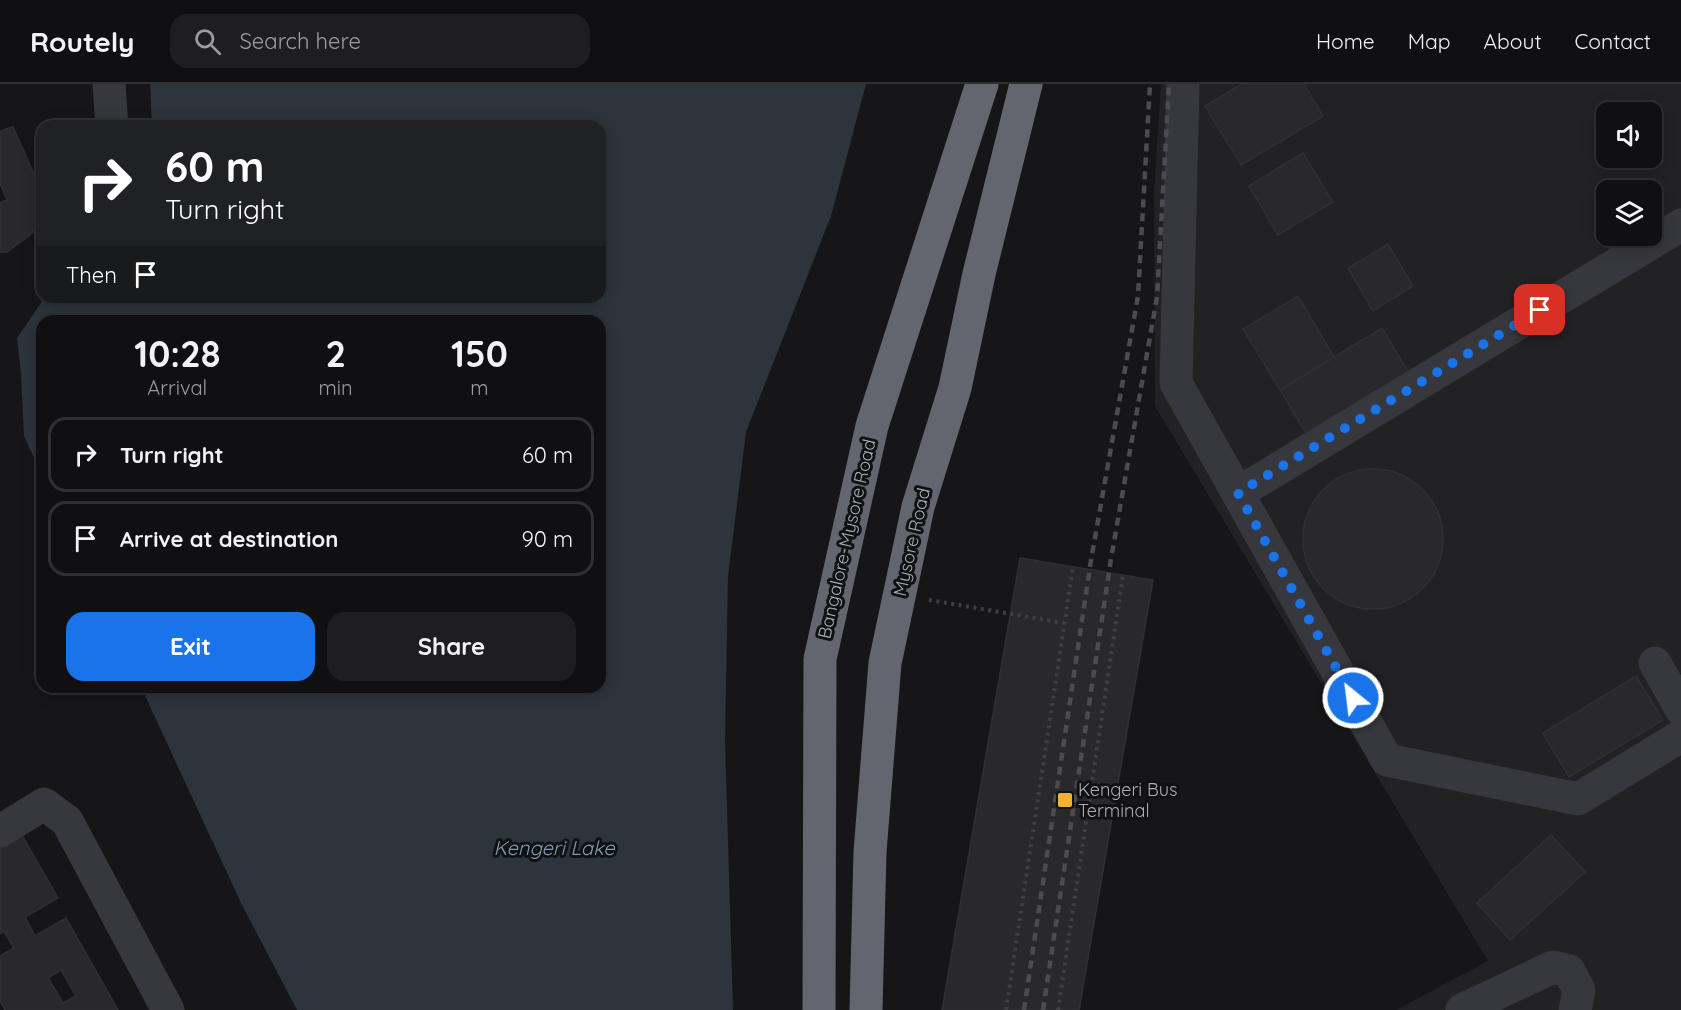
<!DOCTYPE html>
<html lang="en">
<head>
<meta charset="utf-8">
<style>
	:root { --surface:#101012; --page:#1e1e20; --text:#f1f3f6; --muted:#9c9d9f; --line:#303032; --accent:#1a73e8 }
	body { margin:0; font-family:Quicksand,sans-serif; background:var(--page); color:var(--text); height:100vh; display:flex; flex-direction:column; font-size:22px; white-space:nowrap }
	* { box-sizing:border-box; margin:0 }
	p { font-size:20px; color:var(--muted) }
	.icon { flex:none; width:33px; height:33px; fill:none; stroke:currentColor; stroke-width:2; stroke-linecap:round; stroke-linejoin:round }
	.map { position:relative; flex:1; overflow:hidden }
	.side { position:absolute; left:36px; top:231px; width:570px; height:378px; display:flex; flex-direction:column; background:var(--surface); border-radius:18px; box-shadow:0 3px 15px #0003,0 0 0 2px var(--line) }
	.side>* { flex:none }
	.hud { position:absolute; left:36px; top:36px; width:570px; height:183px; border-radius:18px; box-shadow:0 3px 15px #0003,0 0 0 2px var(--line); background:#202124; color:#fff; overflow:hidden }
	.tools { position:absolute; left:1596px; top:18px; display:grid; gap:12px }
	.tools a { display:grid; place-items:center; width:66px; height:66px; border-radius:12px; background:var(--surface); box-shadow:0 3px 15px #0003,0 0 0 2px var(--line); font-size:30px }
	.pin { position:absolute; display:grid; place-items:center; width:51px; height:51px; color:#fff; margin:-26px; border-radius:12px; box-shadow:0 3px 9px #0006 }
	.me { position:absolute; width:66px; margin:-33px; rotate:331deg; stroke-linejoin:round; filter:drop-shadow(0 0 4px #0008) }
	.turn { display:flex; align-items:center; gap:21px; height:126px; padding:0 30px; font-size:27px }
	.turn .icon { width:78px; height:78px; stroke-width:2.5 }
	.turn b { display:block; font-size:42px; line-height:51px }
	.then { display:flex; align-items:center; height:57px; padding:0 30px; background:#0003; gap:12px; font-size:22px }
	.eta { display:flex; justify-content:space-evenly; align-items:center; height:102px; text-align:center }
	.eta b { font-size:36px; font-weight:700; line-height:42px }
	.cta { display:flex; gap:12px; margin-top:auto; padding:12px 30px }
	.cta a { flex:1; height:69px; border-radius:18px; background:var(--accent); color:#fff; font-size:24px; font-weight:700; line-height:69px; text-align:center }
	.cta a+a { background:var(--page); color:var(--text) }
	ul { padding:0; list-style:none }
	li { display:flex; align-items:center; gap:18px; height:75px; margin:0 12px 9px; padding:0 18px; border:3px solid var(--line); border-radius:18px }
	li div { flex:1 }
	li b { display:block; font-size:22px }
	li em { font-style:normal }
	header { display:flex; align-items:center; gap:36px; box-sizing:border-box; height:84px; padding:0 30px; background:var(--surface); border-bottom:2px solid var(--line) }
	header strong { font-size:28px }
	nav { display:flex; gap:33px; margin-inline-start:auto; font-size:21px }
	.search { width:420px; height:54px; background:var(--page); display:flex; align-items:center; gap:15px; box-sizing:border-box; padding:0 21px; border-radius:18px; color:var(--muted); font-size:22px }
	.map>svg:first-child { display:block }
</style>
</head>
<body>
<header>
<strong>Routely</strong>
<div class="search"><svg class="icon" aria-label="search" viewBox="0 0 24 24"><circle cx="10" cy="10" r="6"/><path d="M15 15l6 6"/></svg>Search here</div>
<nav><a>Home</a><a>Map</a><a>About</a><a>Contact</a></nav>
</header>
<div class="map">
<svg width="1681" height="926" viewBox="0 0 1681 926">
	<rect width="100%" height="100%" fill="#161618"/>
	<!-- built -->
	<path fill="#222225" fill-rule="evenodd" d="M1161,0H1681V926H1396L1488,877L1155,322L1154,109ZM1606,28H1652V74H1606ZM1606,106H1652V152H1606Z"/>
	<!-- water -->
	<path fill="#2c353c" d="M150,0H866L831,132L746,348L728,492L725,656L733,926H297L241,819L141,603H600V237H42V391L24,352L21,289L17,254L45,213H600V42H152Z"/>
	<!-- building -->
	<path fill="#29292c" stroke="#303034" stroke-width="1.5" fill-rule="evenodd" d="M1242,0H1304L1323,32L1241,81L1205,22Z
		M13,43L42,108V138L29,152L7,168H0V119L7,116L0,99V47Z
		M1303,69L1333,118L1278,151L1249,102Z
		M1388,160L1413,202L1373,227L1348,184Z
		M1298,212L1334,273L1280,306L1243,245Z
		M1382,244L1410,291L1308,353L1280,306Z
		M1303 455a70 70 0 1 1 140 0a70 70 0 1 1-140 0Z
		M1020,474L1153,496L1079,926H942Z
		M1636,592L1663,636L1569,693L1543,649Z
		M19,746L58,814L25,833L35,852L66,834L118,926H5L0,917V872L14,864L4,847L0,850V756ZM61,886L76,912L63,919L48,894Z
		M1551,751L1585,788L1510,856L1477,819Z"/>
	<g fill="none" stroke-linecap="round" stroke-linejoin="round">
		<!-- path -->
		<path stroke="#3d3f44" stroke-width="4" stroke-dasharray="3 4.5" stroke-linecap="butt" d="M929,516L1064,539
			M1006,926L1073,483
			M1058,926L1123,491"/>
		<!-- minor -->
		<path stroke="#37383d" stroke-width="33" d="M109,0L112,42
			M1183,0L1176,299L1387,676L1578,715L1681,652
			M1238,409L1681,141
			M1655,579L1681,625
			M0,747L44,720L67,737L168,926
			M1462,926L1553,883L1569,887L1579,906L1575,926"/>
		<!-- highway -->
		<path stroke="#63666e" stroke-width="33" d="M819,926L820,575L872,342L982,0
			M866,926L870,768L885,579L918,423L955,304L979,190L1026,0"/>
		<!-- rail -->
		<path stroke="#4a4c52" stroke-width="4.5" stroke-dasharray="8 6" stroke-linecap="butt" d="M1024,926L1091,476L1138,212L1150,0
			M1043,926L1111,475L1157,213L1169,0"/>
	</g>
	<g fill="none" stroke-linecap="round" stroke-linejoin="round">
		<!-- route -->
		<path stroke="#1a73e8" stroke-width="10" stroke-dasharray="0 18" d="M1353,614L1238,409L1540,226"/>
	</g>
	<!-- markers -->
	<rect fill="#f2b134" stroke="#111113" stroke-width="2" x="1057" y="708" width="16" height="16" rx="3"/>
	<g text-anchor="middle" stroke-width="6" stroke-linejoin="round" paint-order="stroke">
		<!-- street labels -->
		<g font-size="18" fill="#a8adb8" stroke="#111113">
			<text transform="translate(847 455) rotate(-77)" y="6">Bangalore-Mysore Road</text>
			<text transform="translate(912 458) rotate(-77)" y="6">Mysore Road</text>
		</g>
		<!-- poi labels -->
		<g font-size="18" fill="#a8adb8" stroke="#111113" text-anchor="start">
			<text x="1078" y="712">Kengeri Bus<tspan x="1078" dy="21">Terminal</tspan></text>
		</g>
		<!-- water labels -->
		<g font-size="20" font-style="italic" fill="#7f9bb3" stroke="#111113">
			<text x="554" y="771">Kengeri Lake</text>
		</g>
	</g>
</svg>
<div class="tools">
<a><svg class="icon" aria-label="sound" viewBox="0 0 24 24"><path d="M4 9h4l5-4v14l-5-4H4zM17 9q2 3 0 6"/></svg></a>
<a><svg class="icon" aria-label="layers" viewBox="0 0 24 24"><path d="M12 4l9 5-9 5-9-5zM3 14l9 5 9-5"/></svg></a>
</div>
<div class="pin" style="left:1540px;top:226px;background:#d93025"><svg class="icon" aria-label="arrive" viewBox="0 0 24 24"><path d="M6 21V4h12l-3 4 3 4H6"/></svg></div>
<svg class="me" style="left:1353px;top:614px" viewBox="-20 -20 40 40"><circle r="17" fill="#1a73e8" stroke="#fff" stroke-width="3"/><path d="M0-11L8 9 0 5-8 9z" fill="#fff"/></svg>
<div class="hud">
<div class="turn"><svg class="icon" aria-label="right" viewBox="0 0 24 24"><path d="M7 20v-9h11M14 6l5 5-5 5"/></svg><div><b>60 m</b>Turn right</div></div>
<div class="then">Then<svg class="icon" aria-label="arrive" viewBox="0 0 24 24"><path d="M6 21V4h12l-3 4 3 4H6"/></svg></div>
</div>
<section class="side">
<div class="eta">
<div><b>10:28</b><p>Arrival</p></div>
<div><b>2</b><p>min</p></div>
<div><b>150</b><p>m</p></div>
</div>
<ul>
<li><svg class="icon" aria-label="right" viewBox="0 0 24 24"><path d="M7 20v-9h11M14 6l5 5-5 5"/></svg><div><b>Turn right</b></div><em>60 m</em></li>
<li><svg class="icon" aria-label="arrive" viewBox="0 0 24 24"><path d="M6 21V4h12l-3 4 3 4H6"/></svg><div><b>Arrive at destination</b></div><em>90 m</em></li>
</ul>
<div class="cta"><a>Exit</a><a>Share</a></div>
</section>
</div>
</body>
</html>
